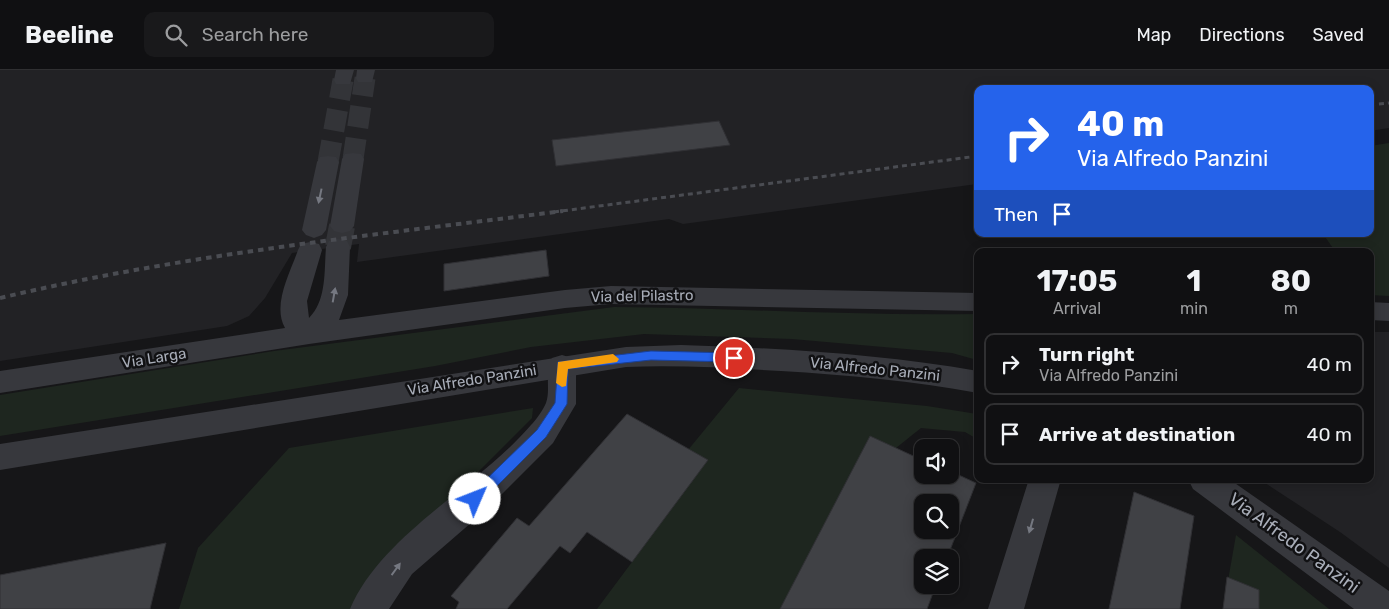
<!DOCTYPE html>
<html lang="en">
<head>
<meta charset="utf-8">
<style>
	:root { --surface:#101012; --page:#19191b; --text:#f1f3f6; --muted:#9c9d9f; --line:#303032 }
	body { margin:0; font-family:Rubik,sans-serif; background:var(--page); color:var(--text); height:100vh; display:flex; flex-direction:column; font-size:19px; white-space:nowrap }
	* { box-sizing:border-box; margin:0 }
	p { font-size:16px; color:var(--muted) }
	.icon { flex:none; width:28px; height:28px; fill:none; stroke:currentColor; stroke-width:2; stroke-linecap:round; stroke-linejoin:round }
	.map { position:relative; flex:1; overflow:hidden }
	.drawer { position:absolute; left:974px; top:178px; width:400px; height:235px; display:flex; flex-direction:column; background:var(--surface); border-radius:10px; box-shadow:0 2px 12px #0003,0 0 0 1px var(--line) }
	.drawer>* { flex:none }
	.hud { position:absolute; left:974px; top:15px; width:400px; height:152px; border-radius:10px; box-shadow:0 2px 12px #0003,0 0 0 1px var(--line); background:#2563eb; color:#fff; overflow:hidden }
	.tools { position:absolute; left:914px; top:369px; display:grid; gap:10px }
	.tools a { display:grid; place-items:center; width:45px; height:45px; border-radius:10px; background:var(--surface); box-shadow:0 2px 12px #0003,0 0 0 1px var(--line); font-size:25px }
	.pin { position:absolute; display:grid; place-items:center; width:42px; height:42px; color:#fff; margin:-21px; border:2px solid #fff; border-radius:50%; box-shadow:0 1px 5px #0007 }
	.me { position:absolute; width:55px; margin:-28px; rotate:46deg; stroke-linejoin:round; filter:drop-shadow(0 0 4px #0008) }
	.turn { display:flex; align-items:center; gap:18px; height:105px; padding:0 20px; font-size:22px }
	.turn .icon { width:65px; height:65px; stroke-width:2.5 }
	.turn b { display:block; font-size:35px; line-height:42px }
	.then { display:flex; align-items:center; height:48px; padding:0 20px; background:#0003; gap:10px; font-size:19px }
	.eta { display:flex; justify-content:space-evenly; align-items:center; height:85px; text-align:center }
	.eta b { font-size:30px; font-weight:700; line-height:35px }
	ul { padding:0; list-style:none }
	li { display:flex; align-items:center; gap:15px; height:62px; margin:0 10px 8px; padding:0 10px; border:2px solid var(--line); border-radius:10px }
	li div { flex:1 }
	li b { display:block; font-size:19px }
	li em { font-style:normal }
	header { display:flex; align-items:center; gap:30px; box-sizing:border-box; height:70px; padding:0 25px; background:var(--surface); border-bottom:1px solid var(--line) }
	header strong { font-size:24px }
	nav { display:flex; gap:28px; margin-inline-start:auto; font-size:18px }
	.search { width:350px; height:45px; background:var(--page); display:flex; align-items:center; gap:12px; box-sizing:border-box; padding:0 18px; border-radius:10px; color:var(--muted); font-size:19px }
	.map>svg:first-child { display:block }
</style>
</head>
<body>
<header>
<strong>Beeline</strong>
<div class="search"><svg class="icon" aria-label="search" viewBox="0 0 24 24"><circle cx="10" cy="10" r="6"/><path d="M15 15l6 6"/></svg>Search here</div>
<nav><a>Map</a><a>Directions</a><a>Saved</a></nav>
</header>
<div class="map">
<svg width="1389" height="539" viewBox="0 0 1389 539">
	<rect width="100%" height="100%" fill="#161618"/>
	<!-- built -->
	<path fill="#222225" d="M0,0H1389V58L1370,61V19H978L977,114L683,154L669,149L357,192L359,174L292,183L265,228L249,246L227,256L0,291Z
		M1370,262H1389V498L1340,462L1259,409H1370Z"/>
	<!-- green -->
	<path fill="#1e261f" d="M1389,73V226L1370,225V181H1335L1323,164H1370V76Z
		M614,237C735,238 856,246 977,244V290L952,283L792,269L644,264L531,277L435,296L0,366V325L274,281Z
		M739,318L927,336L977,344V369L965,362L921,358L896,378L821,539H597L632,492L609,476Z
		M533,338L532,348L391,489L357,539H179L198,478L289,378Z
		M1236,465L1329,539H1223Z"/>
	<!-- building -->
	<path fill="#404145" stroke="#303034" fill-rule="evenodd" d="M719,51L730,75L556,96L552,70Z
		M546,180L549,206L444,221V194Z
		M627,344L708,390L632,492L587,462L570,483L560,476L507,539H456L459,532L451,526L517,448L529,456Z
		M870,366L922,390V405H950V401L976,413L947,488H922V515H936L927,539H780ZM922,432H950V460H922Z
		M1134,422L1194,446L1180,539H1109Z
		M166,473L150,539H0V505Z
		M1227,507L1259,520V539H1223Z"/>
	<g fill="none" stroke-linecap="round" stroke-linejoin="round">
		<!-- tertiary-tunnel-far1 -->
		<path stroke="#333438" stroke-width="21" stroke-dasharray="21 11" stroke-linecap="butt" d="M353,89L365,8
			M328,92L343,10"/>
		<!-- tertiary-tunnel -->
		<path stroke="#333438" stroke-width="26" stroke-dasharray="26 13" stroke-linecap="butt" d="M338,177L342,156"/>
		<!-- minor -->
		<path fill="#37383d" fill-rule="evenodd" d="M562,285L572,288L576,296V334L553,373L487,439L412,504L389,539H350C382,464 478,417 531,355C536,350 543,340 546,333C551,319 544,303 552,288Z
			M1029,409H1061L1024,539H988Z"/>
		<!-- tertiary -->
		<path fill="#37383d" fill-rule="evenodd" d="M336,0H354L350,14H336L334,10Z
			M357,0H375L372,12H358L356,8Z
			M353,83L361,84L364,89L354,156L350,161L342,163L334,161L330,156L342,89L345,84Z
			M328,86L336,87L339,92L326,160L322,165L314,168L306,165L302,160L317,92L320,87Z
			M338,169L347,171L350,177L348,225L339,250L565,220L611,216L978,223V241L611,234L565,238L309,274L0,323V301L285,258C272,235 290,203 298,180L301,174L310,172L319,174L322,180L307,231L309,248C327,230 324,201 326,177L329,171Z
			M1370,232L1389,233V251L1370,250Z
			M681,275C780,278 880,284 978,301V323C913,311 847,305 781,301C730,298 678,295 626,297L0,400V374L626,277Z
			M1188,409H1229L1389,521V539H1354L1193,419Z"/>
		<!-- rail-far1 -->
		<path stroke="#4a4c52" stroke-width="3" stroke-dasharray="5 4" stroke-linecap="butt" d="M1370,35L1389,33
			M554,142L978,86"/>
		<!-- rail -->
		<path stroke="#4a4c52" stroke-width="4" stroke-dasharray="5.5 5" stroke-linecap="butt" d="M0,228C185,184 375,165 563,141"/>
	</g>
	<!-- one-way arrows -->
	<defs><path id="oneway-solid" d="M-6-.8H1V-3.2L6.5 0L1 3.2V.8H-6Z" transform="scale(1.25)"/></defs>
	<g fill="#757881">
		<use href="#oneway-solid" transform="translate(320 126) rotate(102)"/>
		<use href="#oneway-solid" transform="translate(334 225) rotate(-80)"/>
		<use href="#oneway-solid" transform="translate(1031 456) rotate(106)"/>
		<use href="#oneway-solid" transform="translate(396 499) rotate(-54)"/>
	</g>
	<!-- route -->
	<path fill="#2563eb" stroke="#184099" d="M651,281L734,283L740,288L734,292L651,290L568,299L567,334L546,367L479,434H470L468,429L470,425L537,360L555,333L558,292Z"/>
	<!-- slow -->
	<path fill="#f59e0b" d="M613,284L619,289L617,292L568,299L566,316L562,317L556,313L558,292Z"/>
	<g text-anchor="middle" stroke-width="5" stroke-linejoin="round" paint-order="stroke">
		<!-- street labels -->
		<g font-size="15" fill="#a8adb8" stroke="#111113">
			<text transform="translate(642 226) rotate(-1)" y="5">Via del Pilastro</text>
			<text transform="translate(154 288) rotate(-9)" y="5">Via Larga</text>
			<text transform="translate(875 299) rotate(6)" y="5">Via Alfredo Panzini</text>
			<text transform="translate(472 310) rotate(-9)" y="5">Via Alfredo Panzini</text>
		</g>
		<!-- near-street labels -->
		<g font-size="18" fill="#a8adb8" stroke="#111113">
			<text transform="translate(1294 473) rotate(36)" y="6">Via Alfredo Panzini</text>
		</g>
	</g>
</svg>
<div class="tools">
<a><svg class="icon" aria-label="sound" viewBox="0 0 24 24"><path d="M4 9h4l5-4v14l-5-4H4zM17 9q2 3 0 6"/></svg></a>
<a><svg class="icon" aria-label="search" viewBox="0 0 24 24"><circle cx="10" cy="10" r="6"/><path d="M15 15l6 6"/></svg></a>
<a><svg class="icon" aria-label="layers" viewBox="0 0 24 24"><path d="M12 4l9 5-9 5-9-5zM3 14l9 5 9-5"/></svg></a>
</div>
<div class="pin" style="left:734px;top:288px;background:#d93025"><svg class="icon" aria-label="arrive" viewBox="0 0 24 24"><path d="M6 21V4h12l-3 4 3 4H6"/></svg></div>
<svg class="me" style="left:475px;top:429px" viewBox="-20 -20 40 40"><circle r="19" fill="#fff"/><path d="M0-13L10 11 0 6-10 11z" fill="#2563eb"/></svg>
<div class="hud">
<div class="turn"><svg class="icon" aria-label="right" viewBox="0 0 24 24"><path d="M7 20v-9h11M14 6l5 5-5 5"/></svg><div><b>40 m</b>Via Alfredo Panzini</div></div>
<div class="then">Then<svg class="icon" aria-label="arrive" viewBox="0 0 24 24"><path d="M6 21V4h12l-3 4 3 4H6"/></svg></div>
</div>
<section class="drawer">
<div class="eta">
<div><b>17:05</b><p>Arrival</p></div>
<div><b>1</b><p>min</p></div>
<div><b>80</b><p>m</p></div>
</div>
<ul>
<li><svg class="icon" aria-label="right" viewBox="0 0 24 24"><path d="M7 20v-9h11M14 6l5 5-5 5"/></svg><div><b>Turn right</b><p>Via Alfredo Panzini</p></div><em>40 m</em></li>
<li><svg class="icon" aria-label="arrive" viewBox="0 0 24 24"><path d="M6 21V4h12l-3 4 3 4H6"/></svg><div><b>Arrive at destination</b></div><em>40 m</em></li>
</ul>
</section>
</div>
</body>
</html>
